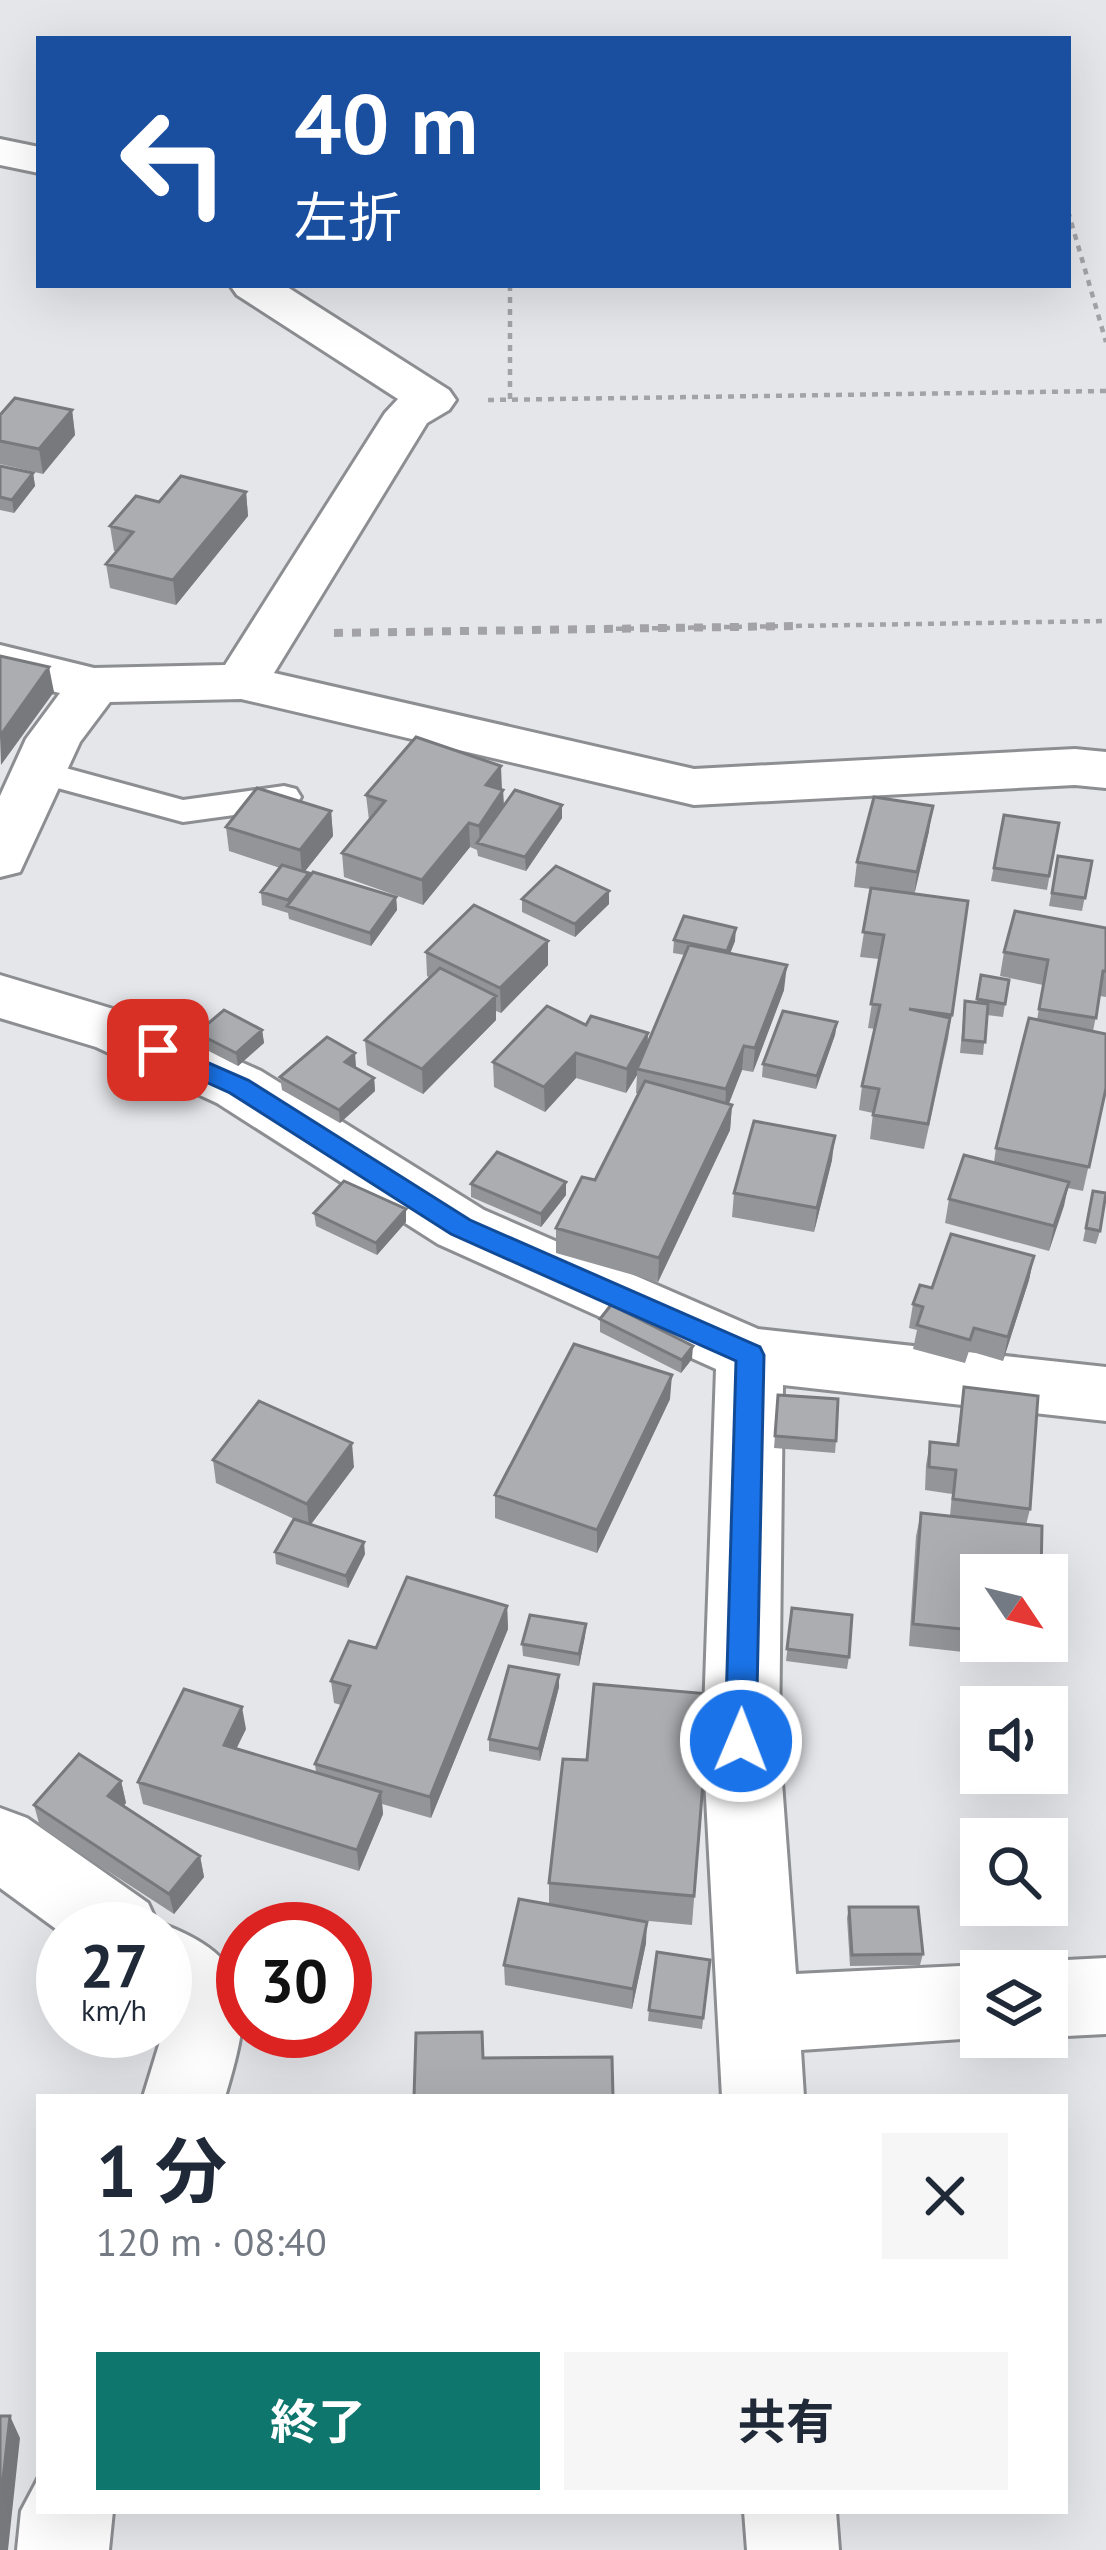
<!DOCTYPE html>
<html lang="ja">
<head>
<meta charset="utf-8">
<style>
	:root { --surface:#fff; --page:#f6f6f7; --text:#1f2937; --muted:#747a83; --accent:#0f766e }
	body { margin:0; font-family:"PT Sans","Noto Sans JP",sans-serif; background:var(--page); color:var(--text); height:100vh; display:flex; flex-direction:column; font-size:45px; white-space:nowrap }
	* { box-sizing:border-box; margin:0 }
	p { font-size:39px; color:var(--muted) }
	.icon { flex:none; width:66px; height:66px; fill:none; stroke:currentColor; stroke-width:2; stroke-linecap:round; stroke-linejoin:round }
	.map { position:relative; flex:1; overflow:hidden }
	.side { position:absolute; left:36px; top:2094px; width:1032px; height:420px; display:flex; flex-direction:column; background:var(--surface); border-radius:0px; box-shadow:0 12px 48px #0002 }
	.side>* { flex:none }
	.guide { position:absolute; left:36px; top:36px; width:1035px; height:252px; border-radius:0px; box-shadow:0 12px 48px #0002; background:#1a4fa0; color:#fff; overflow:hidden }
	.needle { width:78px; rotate:125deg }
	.tools { position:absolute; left:960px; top:1554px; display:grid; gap:24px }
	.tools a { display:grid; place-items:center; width:108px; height:108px; border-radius:0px; background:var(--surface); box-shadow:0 12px 48px #0002; font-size:60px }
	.speed { position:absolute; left:36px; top:1902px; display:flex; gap:24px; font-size:60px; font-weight:700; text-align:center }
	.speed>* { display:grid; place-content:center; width:156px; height:156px; border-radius:50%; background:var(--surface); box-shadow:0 12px 48px #0002; line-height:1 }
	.speed small { font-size:30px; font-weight:400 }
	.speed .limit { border:18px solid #d22; background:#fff; color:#111 }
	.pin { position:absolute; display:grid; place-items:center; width:102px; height:102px; color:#fff; margin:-51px; border-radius:24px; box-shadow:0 6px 18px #0006 }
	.me { position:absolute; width:132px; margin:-66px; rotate:1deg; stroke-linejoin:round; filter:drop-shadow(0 0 9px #0008) }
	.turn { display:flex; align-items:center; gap:42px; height:252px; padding:0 60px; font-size:54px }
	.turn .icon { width:156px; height:156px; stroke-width:2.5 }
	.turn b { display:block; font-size:84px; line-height:102px }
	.round { display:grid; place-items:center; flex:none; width:126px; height:126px; border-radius:0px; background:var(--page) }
	.summary { display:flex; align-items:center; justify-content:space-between; height:204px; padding:0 60px }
	h1 { font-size:72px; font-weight:700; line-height:90px }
	.primary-button { display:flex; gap:24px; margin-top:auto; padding:24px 60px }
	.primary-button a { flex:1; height:138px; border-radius:0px; background:var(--accent); color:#fff; font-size:48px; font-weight:700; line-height:138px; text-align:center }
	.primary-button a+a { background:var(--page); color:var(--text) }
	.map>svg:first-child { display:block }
</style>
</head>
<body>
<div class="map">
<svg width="1106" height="2550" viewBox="0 0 1106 2550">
	<rect width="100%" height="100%" fill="#e5e6ea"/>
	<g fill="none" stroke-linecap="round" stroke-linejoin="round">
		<!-- service casing -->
		<g stroke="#8d8e92" stroke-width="6">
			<path id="service" d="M40,761L183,800L284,786L296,789L301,797L296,805L284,808L183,822L28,780L24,772L28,764Z"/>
		</g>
		<!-- minor casing -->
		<g stroke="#8d8e92" stroke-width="6">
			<path id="minor" d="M0,139L39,147V173L0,165Z
				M230,285H284L449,390L456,400L449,410L427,423L274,673L694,769L1075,749L1106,752V788L1075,785L694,805L241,699L110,702L80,742L20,872L0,877V796L26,739L60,693L0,679V645L94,668L225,665L385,413L398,399L237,295Z
				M0,975L140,1017L261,1071L484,1210L758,1329L1106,1367V1421L783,1385L779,1741L796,1974L981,1965L996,1971H981V2037H991L801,2050L804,2097H722L703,1741L716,1369L438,1244L217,1103L96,1047L0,1018Z
				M0,1808L27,1818L148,1903L159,1927L165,1925C261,1962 250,2013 225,2097H143L169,2012L165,2009V1929H63V1934L0,1888Z
				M1106,1958V2034L1047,2037V1971H1022L1047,1961Z
				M39,2477V2511H113L109,2550H17L21,2511Z
				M744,2511H836L839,2550H747Z"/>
		</g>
		<!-- path-far1 -->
		<path stroke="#a3a3a7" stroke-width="4.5" stroke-dasharray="6 6" stroke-linecap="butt" d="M1068,211L1106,342
			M510,285V400
			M488,400L1106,391
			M604,629L1106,621"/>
		<!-- path -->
		<path stroke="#a3a3a7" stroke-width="8" stroke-dasharray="9 9" stroke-linecap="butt" d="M334,633L797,626"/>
		<!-- service -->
		<use href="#service" fill="#fff" fill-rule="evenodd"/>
		<!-- minor -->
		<use href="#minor" fill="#fff" fill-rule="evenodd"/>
	</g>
	<!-- wall -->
	<path fill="#949598" d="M72,410L75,435L43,474L0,464V415Z
		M0,466L33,473L35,486L14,513L0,510Z
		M246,492L248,516L176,605L110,588L106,564L116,551H114L110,526L159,502Z
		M502,790H503L504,806L562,818L526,871L478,856L477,850L470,847L423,905L344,877L342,853L369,820L366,795Z
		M331,811L333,836L304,872L310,877L396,897L397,910L371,946L289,919L288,913L262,905L261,892L280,868L229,851L226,827Z
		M1004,815L1059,823L1047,890L991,881Z
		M929,831L914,894L968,901L948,1039L924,1149L870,1139L873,1113L859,1110L862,1086L875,1029L868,1028L879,959L860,957L871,889L854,887L857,862Z
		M1058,856L1092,861L1082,911L1049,906Z
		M609,891V904L575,937L522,912V899Z
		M1106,928V997L1100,996L1093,1031L1106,1088L1083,1191L1068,1188L1049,1251L945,1223L949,1199L994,1162L996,1148L1037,1020L1043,985L1000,976L1004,952Z
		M674,940L735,941L730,953L784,990L753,1072L742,1070L728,1104L732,1105L730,1130L658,1282L556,1253V1228L595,1180L638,1094L636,1093L637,1075L626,1093L576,1078L545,1112L494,1087L493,1062L586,1025L648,1033L647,1044L685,955L673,953Z
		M426,952L548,965L501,1013L496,1011V1020L423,1094L367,1065L365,1040L430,978L427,976Z
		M981,975L1005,1004L1003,1017L987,1015L983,1055L960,1053L965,1001L977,1002Z
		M837,1022L835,1035L816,1089L762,1077L763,1064Z
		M262,1030L264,1043L238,1066L199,1046L197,1033Z
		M356,1066L354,1068L374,1078L375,1091L340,1123L282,1090L280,1077Z
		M832,1160L814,1232L732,1217L734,1193Z
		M471,1184L566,1195L541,1227L471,1197Z
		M1093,1191L1100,1231L1096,1244L1083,1241Z
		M406,1209V1222L377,1255L316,1226L314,1213Z
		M1034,1256L1029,1280L1003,1361L969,1351L965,1363L913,1349L917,1330L909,1328L913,1304L932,1288Z
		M600,1319L692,1359L681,1373L600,1332Z
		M964,1387L1030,1509L1026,1525L1041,1575H981V1641H1004L1000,1656L909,1646L916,1536L921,1513L950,1516L952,1494L925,1490L926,1465L930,1442L956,1445Z
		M778,1395L836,1441L835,1453L774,1448Z
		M670,1399L597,1553L495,1518V1495Z
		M213,1460L354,1467L311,1524L365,1554L348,1588L276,1564L275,1552L294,1519L216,1483Z
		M507,1606L508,1629L431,1818L382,1804L383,1814L359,1871L143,1804L138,1782L246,1729L236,1748L316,1773L315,1764L341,1705L334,1703L331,1681L376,1648Z
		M792,1608L849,1657L847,1669L786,1661Z
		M586,1624L585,1636L579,1666L523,1656L522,1644Z
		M559,1675V1687L540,1761L489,1751V1739Z
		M710,1694L692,1925L628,1919L646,1943L632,2009L505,1985L504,1965L549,1904V1883L587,1760Z
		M121,1781L126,1803L123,1806L200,1856L204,1877L174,1914L40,1827L34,1805Z
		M849,1907L923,1954L920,1965L850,1966L847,1918Z
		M710,1960L702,2029L648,2021L649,2010Z"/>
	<!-- shaded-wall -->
	<path fill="#78797c" d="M72,410L75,435L43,474L39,449Z
		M33,473L35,486L14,513L12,500Z
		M246,492L248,516L176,605L173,580Z
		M49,667L54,692L1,765L0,736Z
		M501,766L502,790L486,785Z
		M503,790L504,815L480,843L479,826Z
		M562,805V818L526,871L525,857Z
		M933,806L929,831L914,896L917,872Z
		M331,811L333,836L302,875L300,850Z
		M469,823L470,847L423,905L422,880Z
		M609,891V904L575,937V924Z
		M396,897L397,910L371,946L370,933Z
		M736,928L735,941L726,964L727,951Z
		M548,941V965L501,1013L500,988Z
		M787,965L784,990L753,1072L755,1048Z
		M496,996V1020L423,1094L422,1069Z
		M837,1022L835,1035L816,1089L817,1076Z
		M262,1030L264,1043L238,1066L236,1053Z
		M648,1033L647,1057L637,1069V1075L626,1093L627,1069Z
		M744,1046L742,1070L725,1114L726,1089Z
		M355,1053L356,1066L346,1076L345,1062Z
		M576,1053V1078L545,1112L544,1087Z
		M374,1078L375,1091L340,1123L339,1110Z
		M732,1105L730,1130L658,1282L659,1258Z
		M835,1136L832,1160L814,1232L817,1208Z
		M566,1182V1195L541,1227V1214Z
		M1069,1182L1064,1206L1049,1251L1054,1226Z
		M406,1209V1222L377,1255L376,1243Z
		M1034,1256L1029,1280L1003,1361L1008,1337Z
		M693,1346L692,1359L681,1373L682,1360Z
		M672,1375L670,1399L597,1553V1530Z
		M352,1443L354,1467L309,1527L307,1504Z
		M364,1542L365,1554L348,1588L346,1576Z
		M507,1606L508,1629L431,1818L430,1797Z
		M586,1624L585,1636L579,1666V1654Z
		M559,1675V1687L540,1761L539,1749Z
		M242,1707L246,1729L228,1766L224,1745Z
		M121,1781L126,1803L113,1817L108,1796Z
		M381,1792L383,1814L359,1871L357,1850Z
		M200,1856L204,1877L174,1914L169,1894Z
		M647,1922L646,1943L632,2009L633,1989Z
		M10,2416L20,2438L8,2550H0V2506Z"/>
	<!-- building -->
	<path fill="#acadb1" stroke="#78797c" stroke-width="3" d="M15,398L72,410L39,449L0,441V415Z
		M0,466L33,473L12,500L0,497Z
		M181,476L246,492L173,580L106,564L133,532L110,526L136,496L159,502Z
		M0,656L49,667L0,736Z
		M416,737L501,766L486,785L503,790L479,826L469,823L422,880L342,853L385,801L366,795Z
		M257,788L331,811L300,850L226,827Z
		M515,790L562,805L525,857L477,843Z
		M874,797L933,806L917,872L857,862Z
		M1004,815L1059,823L1049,876L994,868Z
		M1058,856L1092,861L1085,898L1052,893Z
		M282,865L309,873L288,900L261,892Z
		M556,866L609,891L575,924L522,899Z
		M313,872L396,897L370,933L287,906Z
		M871,888L968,901L952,1015L909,1009L950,1018L928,1124L873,1115L879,1089L862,1086L880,1005L871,1004L884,935L863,932Z
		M474,905L548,941L500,988L426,952Z
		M1015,911L1106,928V971H1103L1096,1018L1039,1009L1048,960L1004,952Z
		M684,916L736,928L727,951L674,940Z
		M689,945L787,965L755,1048L744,1046L726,1089L637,1069Z
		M440,968L496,996L422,1069L365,1040Z
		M981,975L1009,980L1005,1004L977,999Z
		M965,1001L988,1004L985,1042L963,1040Z
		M547,1006L586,1025L591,1016L648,1033L627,1069L576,1053L544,1087L493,1062Z
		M224,1010L262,1030L236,1053L197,1033Z
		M783,1011L837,1022L817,1076L763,1064Z
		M1029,1018L1106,1034V1088L1089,1167L996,1148Z
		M327,1037L355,1053L345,1062L374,1078L339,1110L280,1077Z
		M645,1081L732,1105L659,1258L556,1228L582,1177L595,1180Z
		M754,1121L835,1136L817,1208L734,1193Z
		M497,1152L566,1182L541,1214L471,1184Z
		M964,1155L1069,1182L1054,1226L949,1199Z
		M344,1181L406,1209L376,1243L314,1213Z
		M1093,1191L1106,1193L1100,1231L1086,1228Z
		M951,1234L1034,1256L1008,1337L974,1328L970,1340L917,1325L923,1307L913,1304L920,1285L932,1288Z
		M611,1305L693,1346L682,1360L600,1319Z
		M574,1344L672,1375L597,1530L495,1495Z
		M964,1387L1038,1396L1030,1509L953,1499L956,1470L929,1467L930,1442L958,1445Z
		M778,1395L838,1399L836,1441L775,1436Z
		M259,1401L352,1443L307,1504L213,1460Z
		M921,1513L1042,1526L1041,1575L1008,1572V1575H981V1631L913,1624Z
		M294,1519L364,1542L346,1576L275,1552Z
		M407,1577L507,1606L430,1797L315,1764L350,1686L331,1681L349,1641L376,1648Z
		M792,1608L852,1615L849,1657L787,1649Z
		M530,1615L586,1624L579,1654L522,1644Z
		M509,1666L559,1675L539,1749L489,1739Z
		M594,1684L710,1694L694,1896L549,1883L563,1759L587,1760Z
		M184,1689L242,1707L224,1745L381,1792L357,1850L138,1782Z
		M79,1754L121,1781L108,1796L200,1856L169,1894L34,1805Z
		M519,1899L647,1922L633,1989L504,1965Z
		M849,1907H918L923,1954L852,1955Z
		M657,1952L710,1960L703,2018L649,2010Z
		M482,2032L483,2058L612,2057L613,2097H414L416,2033Z
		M0,2416H10L0,2506Z"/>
	<!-- route -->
	<path fill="#1a73e8" stroke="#114b97" stroke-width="3" d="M158,1041L248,1080L470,1220L760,1347L764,1355L756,1741L752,1750L741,1754L730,1750L725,1741L736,1361L451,1234L230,1093L149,1056L146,1050L149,1044Z"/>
</svg>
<div class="tools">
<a><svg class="needle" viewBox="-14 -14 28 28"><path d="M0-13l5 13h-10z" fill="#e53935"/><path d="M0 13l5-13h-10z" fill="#747a83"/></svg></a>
<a><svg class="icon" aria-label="sound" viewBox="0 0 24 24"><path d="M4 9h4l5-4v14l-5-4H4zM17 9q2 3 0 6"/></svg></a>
<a><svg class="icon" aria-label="search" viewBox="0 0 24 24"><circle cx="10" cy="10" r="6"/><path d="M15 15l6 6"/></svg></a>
<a><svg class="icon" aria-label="layers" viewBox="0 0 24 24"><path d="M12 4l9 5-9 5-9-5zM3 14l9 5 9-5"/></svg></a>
</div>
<div class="speed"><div>27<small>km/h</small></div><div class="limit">30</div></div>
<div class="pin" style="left:158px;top:1050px;background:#d93025"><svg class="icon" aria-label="arrive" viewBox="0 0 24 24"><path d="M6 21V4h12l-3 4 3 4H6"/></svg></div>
<svg class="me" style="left:741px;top:1741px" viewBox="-20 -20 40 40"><circle r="17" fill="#1a73e8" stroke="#fff" stroke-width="3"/><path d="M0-11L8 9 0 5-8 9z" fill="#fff"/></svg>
<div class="guide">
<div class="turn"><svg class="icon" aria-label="left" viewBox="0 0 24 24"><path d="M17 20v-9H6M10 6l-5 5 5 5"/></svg><div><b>40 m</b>左折</div></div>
</div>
<section class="side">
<div class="summary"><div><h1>1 分</h1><p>120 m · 08:40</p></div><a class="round"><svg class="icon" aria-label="close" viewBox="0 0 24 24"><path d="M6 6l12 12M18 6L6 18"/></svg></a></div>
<div class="primary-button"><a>終了</a><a>共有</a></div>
</section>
</div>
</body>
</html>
